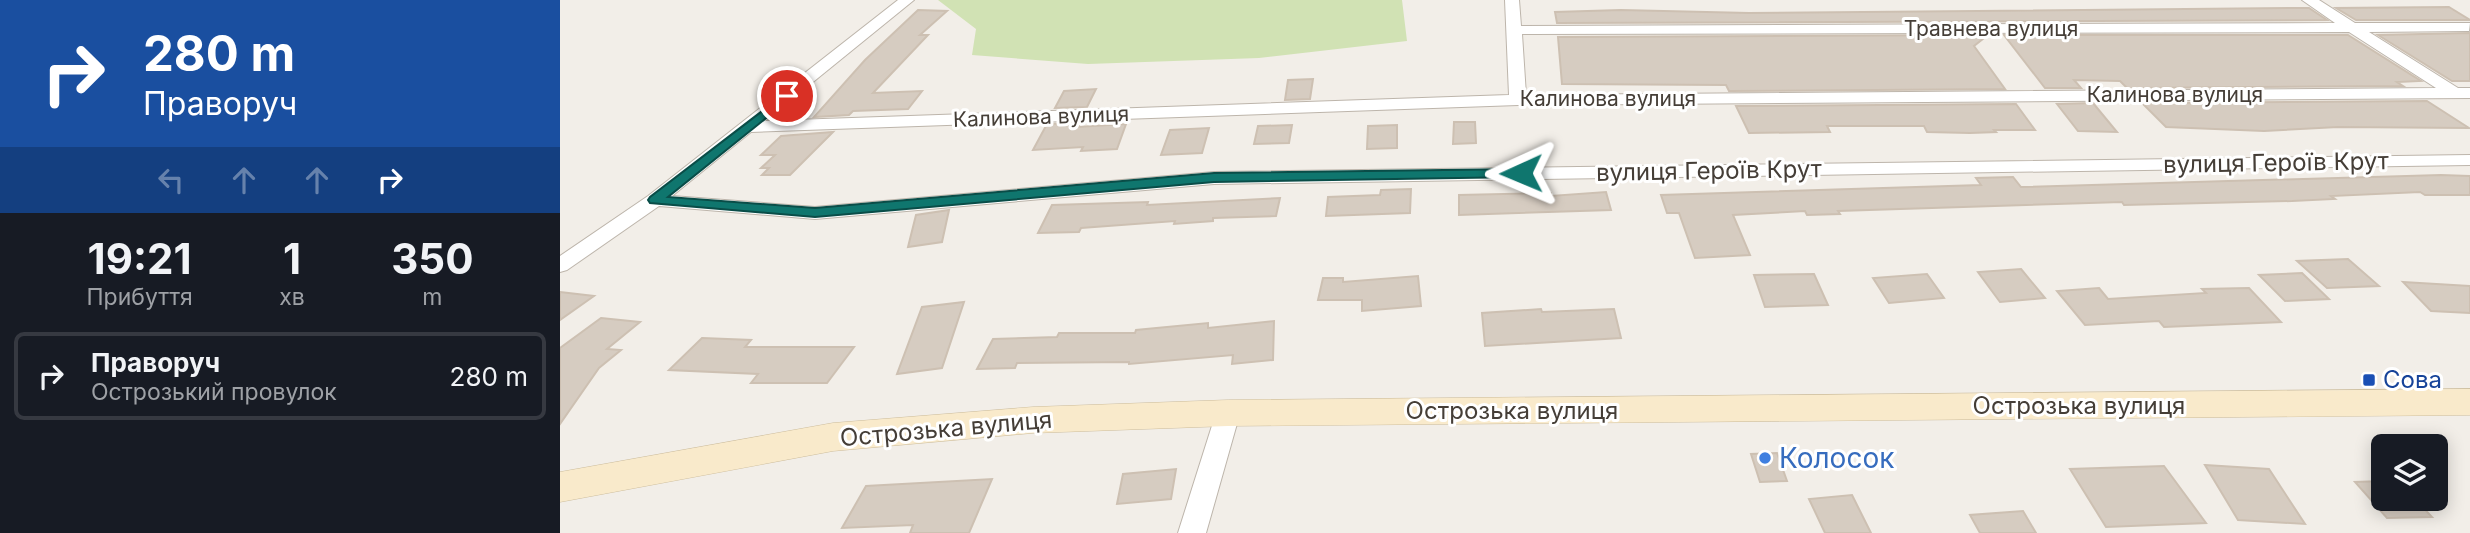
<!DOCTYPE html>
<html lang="uk">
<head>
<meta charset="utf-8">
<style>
	:root { --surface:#171b24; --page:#20242c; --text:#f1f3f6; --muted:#9ea1a6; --line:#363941 }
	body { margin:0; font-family:Inter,sans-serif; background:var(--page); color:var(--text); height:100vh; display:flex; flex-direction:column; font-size:26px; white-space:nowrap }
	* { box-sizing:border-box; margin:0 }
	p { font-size:23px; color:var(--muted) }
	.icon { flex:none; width:38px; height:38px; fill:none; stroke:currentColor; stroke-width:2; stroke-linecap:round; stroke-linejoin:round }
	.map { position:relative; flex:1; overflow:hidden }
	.sheet { display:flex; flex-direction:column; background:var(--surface); width:560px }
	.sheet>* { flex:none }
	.hud { background:#1a4fa0; color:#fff; overflow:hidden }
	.controls { position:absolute; left:1811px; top:434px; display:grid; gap:14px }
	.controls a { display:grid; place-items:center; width:77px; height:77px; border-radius:10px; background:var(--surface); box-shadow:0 4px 18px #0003; font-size:35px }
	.pin { position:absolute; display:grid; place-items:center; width:60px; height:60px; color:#fff; margin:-30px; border:4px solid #fff; border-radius:50%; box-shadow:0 2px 7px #0007 }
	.me { position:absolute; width:77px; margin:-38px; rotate:269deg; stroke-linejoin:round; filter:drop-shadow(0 0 5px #0008) }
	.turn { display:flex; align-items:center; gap:24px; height:147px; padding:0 28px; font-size:32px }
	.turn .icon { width:91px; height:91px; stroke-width:2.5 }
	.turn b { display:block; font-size:49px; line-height:60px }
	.lanes { display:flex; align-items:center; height:66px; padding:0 28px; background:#0003; justify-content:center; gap:35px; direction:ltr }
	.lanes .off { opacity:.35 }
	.eta { display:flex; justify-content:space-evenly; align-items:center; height:119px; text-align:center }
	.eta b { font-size:42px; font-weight:700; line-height:49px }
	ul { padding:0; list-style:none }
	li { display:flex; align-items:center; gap:21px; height:88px; margin:0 14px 10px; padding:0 14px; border:4px solid var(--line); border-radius:10px }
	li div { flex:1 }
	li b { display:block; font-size:26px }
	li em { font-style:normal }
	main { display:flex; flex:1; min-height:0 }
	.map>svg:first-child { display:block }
</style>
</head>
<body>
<main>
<section class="sheet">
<div class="hud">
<div class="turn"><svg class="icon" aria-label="right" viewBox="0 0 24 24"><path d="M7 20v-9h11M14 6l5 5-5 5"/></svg><div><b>280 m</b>Праворуч</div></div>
<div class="lanes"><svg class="icon off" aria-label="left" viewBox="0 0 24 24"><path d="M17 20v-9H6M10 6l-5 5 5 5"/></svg><svg class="icon off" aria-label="ahead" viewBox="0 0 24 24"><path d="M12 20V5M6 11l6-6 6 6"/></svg><svg class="icon off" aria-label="ahead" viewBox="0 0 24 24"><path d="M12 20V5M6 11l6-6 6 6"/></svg><svg class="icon" aria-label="right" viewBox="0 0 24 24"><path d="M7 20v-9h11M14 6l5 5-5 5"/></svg></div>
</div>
<div class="eta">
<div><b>19:21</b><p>Прибуття</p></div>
<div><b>1</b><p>хв</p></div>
<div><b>350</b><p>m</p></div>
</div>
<ul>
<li><svg class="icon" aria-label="right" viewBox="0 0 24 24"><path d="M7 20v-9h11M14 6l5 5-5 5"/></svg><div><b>Праворуч</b><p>Острозький провулок</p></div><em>280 m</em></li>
</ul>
</section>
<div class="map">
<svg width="1910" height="533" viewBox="0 0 1910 533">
	<rect width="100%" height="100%" fill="#f2eee8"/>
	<!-- green -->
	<path fill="#d1e2b4" d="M378,0H842L847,41L699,58L528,64L412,55L416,29Z"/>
	<!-- building -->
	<path fill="#d6ccc1" stroke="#cdc0b2" stroke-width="2" d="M1889,7L1910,20H1796L1776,8Z
		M1737,8H1749L1767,20L997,23L995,12L1061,10L1189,13Z
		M358,10L387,11L360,35H368L313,93L362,91L348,109L293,111L289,115L254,117L305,60Z
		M1910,33V81H1892L1818,35Z
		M1428,35L1414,46L1445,89L1169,91L1166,85L1002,84L998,37Z
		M1444,35H1788L1861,81L1837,82L1843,86L1567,88L1560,81L1514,80L1521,88H1485Z
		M753,79L750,99L725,100L728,80Z
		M536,89L527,107L495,108L504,91Z
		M1867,101L1909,128L1778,127L1704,131L1606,127L1582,103Z
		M1533,103L1557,132L1518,131L1497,104Z
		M1456,104L1475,130H1434L1436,132L1410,133L1367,132L1364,126H1267L1270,132L1189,133L1176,106Z
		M894,122H915L916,143L893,144Z
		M520,123L518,127L566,124L557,149L521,151L523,147L473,150L487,124Z
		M732,125L729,143L694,144L698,126Z
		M837,125V148L807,149L808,126Z
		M649,128L642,153L601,155L610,130Z
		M273,132L230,175H202L209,168H201L215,155H201L221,136Z
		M1881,175L1910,176V195H1865L1860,192L1771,196L1775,199L1732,201L1564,205L1562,202L1278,211L1280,214L1247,215L1245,211L1173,215L1190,255L1135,258L1119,213H1107L1101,195L1421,185L1416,178L1453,177L1461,187Z
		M851,189L850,213L766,216L768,197L820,195L821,190Z
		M1046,192L1051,210L899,215V195L991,193V196Z
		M720,198L716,216L653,218V221L614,224L615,221L521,228L519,232L478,233L492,205L588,202L587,205Z
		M389,210L382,242L348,247L356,215Z
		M1788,259L1819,286L1767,288L1737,261Z
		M1461,269L1485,298L1440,302L1418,272Z
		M1742,273L1769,299L1725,301L1699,275Z
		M1254,274L1268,305L1205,307L1194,275Z
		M1367,274L1384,298L1329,303L1313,278Z
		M858,276L861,306L802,311V300H758L763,278H783V282Z
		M1843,282L1910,286V313L1871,311Z
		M1539,288L1548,299L1646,293L1642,289L1689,288L1721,322L1604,327L1599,321L1525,325L1497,291Z
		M0,292L34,296L0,320Z
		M404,302L382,368L337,374L362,307Z
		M981,309L982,312L1054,309L1061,338L925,346L922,313Z
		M41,318L80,322L47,349L61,350L39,368L0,424V348Z
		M714,321L713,360L672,364L673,355L569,364V362L457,363L455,368L417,369L433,339L497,337L499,333H575L576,330L648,323V328Z
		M142,338L191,340L185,347H294L267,383H191L198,374L109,370Z
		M1217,453L1227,481L1200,482L1191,454Z
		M1645,465L1709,469L1745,524L1678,520Z
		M1604,466L1646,523L1546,527L1510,469Z
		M616,469L611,499L557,504L563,474Z
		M432,479L409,533H350L353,525L282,528L306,486Z
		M1824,481V499H1855L1872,517L1827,518L1795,482Z
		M1292,495L1311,533H1265L1249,499Z
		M1463,511L1476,533H1420L1410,515Z"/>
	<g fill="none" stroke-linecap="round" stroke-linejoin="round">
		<!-- minor casing -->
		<g stroke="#bdb5ab" stroke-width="2">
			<path id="minor" d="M338,0H354L205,121L949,95L945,0H959L961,26L1775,23L1742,0H1759L1795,23H1910L1909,31L1809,32L1898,88H1910V98L958,105L191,132L112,196L255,207L654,172L1910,155V165L654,184L255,219L99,206L7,270L0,272V256L88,196ZM1789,32L1876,88L966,95L962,34Z
				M668,404L677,407L680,413L646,533H618L656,413L659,407Z"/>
		</g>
		<!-- secondary casing -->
		<g stroke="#cdbd9c" stroke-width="1">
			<path id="secondary" d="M1910,389V415L668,426L473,433L273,451L0,502V472L273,423L473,407L668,400Z"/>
		</g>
		<!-- minor -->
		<use href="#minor" fill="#fff" fill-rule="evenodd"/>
		<!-- secondary -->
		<use href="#secondary" fill="#f9eacb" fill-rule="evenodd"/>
	</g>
	<!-- route -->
	<path fill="#0f766e" stroke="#0a4d48" stroke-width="2" d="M227,92L231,93V98L108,197L255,208L654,173L961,169L968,173L961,177L654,182L255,217L90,203L88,200L90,197Z"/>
	<!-- markers -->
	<rect fill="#1a4fb4" stroke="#fff" stroke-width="2.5" x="1802" y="373" width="14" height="14" rx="3.5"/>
	<circle fill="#3f7fe0" stroke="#fff" stroke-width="2.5" cx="1205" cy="458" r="7"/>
	<g text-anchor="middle" stroke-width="6" stroke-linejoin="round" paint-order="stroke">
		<!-- far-street labels -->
		<g font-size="21" fill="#453e37" stroke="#fff">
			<text x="1431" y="36">Травнева вулиця</text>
			<text x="1615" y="102">Калинова вулиця</text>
			<text x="1048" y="106">Калинова вулиця</text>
			<text transform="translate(481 117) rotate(-2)" y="7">Калинова вулиця</text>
		</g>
		<!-- street labels -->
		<g font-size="24" fill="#453e37" stroke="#fff">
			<text transform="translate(1716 163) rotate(-1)" y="8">вулиця Героїв Крут</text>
			<text transform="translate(1149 171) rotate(-1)" y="8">вулиця Героїв Крут</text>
			<text x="1519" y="414">Острозька вулиця</text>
			<text x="952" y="419">Острозька вулиця</text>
			<text transform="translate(386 429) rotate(-5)" y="8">Острозька вулиця</text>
		</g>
		<!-- transit labels -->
		<g font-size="24" fill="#164399" stroke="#fff" text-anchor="start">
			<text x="1823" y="388">Сова</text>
		</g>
		<!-- near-shop labels -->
		<g font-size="28" fill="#366cbe" stroke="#fff" text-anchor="start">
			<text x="1219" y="468">Колосок</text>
		</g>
	</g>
</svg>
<div class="controls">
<a><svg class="icon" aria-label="layers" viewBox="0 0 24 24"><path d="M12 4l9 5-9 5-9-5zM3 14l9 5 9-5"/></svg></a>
</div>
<div class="pin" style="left:227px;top:96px;background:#d93025"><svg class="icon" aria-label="arrive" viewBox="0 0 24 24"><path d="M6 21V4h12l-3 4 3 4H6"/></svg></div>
<svg class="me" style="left:961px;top:173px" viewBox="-20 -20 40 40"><path d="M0-17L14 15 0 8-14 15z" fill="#0f766e" stroke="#fff" stroke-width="4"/></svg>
</div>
</main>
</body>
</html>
